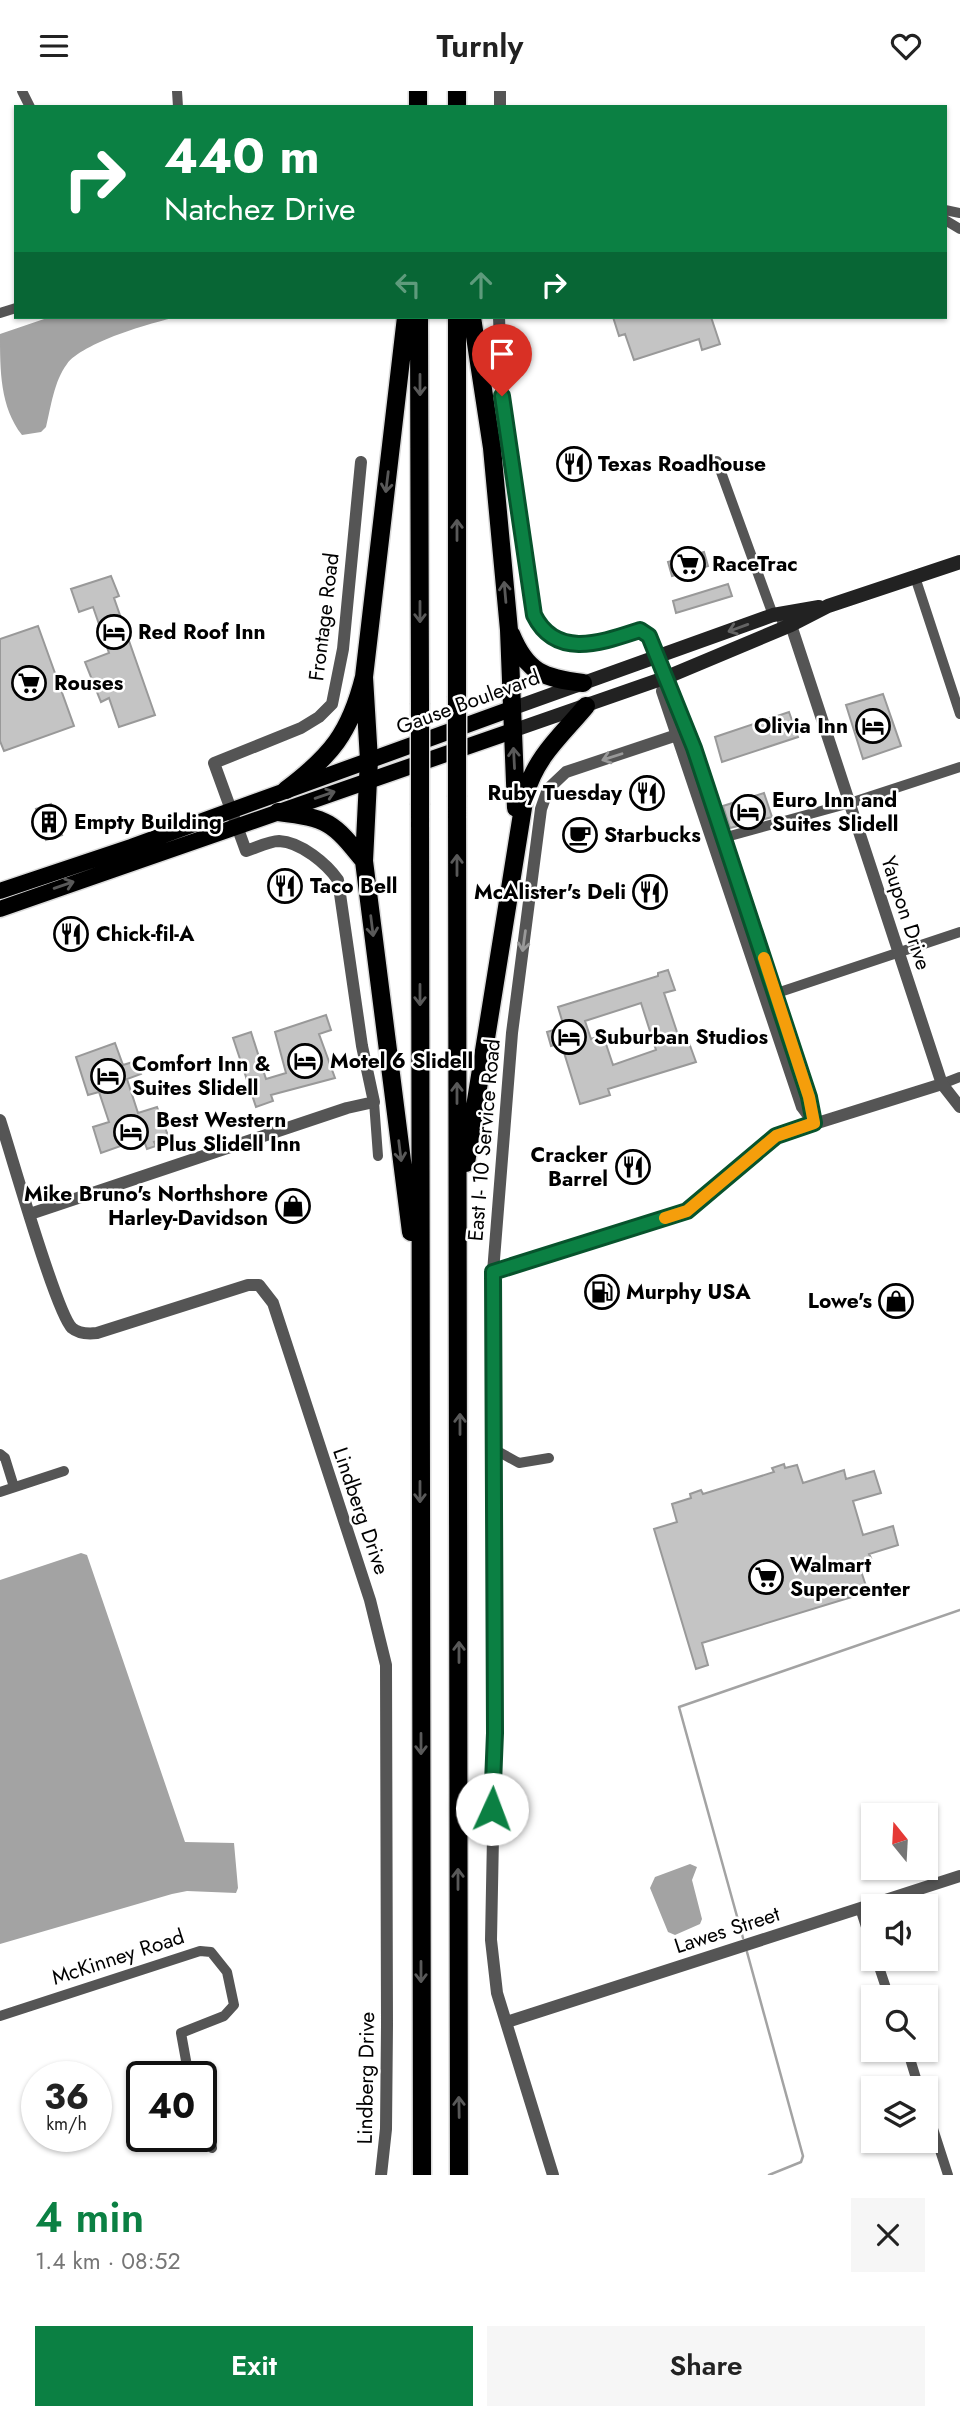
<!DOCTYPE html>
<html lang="en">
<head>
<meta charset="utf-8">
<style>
	:root { --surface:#fff; --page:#f6f6f6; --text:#222; --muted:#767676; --accent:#0b8043 }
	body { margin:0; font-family:Jost,sans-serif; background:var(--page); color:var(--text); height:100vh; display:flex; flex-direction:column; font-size:26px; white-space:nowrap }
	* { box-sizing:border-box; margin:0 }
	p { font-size:23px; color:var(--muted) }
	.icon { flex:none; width:38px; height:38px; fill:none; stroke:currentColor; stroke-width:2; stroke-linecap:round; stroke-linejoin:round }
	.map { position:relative; height:2084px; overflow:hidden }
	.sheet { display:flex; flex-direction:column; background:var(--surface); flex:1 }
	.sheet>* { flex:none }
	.hud { position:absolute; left:14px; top:14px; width:933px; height:214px; border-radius:0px; box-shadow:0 2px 5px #0004; background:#0b8043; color:#fff; overflow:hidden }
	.needle { width:46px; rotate:342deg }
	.buttons { position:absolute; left:861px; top:1712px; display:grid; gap:14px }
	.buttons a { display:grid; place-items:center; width:77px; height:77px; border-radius:0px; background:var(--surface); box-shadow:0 2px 5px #0004; font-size:35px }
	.speed { position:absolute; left:21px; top:1970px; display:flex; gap:14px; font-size:35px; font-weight:700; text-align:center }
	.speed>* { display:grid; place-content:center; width:91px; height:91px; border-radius:50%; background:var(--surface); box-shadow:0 2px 5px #0004; line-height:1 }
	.speed small { font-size:18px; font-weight:400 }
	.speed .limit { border:4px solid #111; border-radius:10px; background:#fff; color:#111 }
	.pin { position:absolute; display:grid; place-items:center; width:60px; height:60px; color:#fff; margin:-72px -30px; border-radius:50% 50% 50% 0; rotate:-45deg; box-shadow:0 0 7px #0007 }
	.pin .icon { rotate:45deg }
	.me { position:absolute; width:77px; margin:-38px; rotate:2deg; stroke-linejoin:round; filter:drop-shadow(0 0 5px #0008) }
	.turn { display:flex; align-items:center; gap:24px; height:147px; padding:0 35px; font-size:32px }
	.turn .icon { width:91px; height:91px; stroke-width:2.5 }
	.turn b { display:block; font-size:49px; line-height:60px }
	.lanes { display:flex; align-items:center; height:66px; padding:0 35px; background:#0003; justify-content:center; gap:35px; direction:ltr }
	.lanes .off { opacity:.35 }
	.round { display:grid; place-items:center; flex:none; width:74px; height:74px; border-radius:0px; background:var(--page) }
	.head { display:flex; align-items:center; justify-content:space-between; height:119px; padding:0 35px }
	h1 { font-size:42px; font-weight:600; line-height:52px; color:var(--accent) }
	.cta { display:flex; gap:14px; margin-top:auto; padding:14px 35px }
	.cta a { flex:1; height:80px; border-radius:0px; background:var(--accent); color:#fff; font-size:28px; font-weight:600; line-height:80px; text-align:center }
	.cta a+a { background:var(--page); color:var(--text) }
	header { display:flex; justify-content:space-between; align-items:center; height:91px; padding:0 35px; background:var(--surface); font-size:32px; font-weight:600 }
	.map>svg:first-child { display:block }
</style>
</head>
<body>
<header><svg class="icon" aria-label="menu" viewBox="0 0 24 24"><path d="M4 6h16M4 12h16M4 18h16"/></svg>Turnly<svg class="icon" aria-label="heart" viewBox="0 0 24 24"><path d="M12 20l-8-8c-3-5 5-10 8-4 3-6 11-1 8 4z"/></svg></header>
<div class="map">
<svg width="960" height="2084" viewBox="0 0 960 2084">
	<rect width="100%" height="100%" fill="#fff"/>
	<!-- water -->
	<path fill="#a3a3a3" d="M50,226H178C152,231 82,252 67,273C54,290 51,316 46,336L41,341L22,344C0,316 0,279 0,243Z
		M81,1462L87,1464L185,1751L234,1752L238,1797L236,1802L187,1800L172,1803L0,1853V1489Z
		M690,1773L697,1776L692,1789L702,1828L700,1833L675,1844L668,1841L650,1797L655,1786Z"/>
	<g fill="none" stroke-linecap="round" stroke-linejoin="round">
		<!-- stream -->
		<path stroke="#a3a3a3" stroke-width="2.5" d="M743,1847L679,1616L960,1519
			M747,1861L803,2065L801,2071L769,2084"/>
	</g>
	<!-- building -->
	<path fill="#c4c4c4" stroke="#999" stroke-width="2" fill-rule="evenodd" d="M613,226H711L720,253L702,259L699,248L634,269L625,243L619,245Z
		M704,461L708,475L672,485L668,471Z
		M111,485L119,505L114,507L155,624L119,636L109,607L101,611L85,571L109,562L93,516L79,521L71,498Z
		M728,493L732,505L676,522L673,510Z
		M38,535L74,635L4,660L0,650V548Z
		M883,603L901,655L863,668L846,614Z
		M789,621L798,646L722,671L715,646Z
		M764,702L772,726L730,737L723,715Z
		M51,713L62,744L46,749L36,718Z
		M668,879L675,899L664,902L680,950L688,949L696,971L608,998L610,1004L580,1013L561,952L551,955L547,941L564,936L558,916L658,885V882ZM641,912L656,959L613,974L603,944L591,948L585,930Z
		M326,924L331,939L319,943L335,987L271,1004L273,1010L256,1016L233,947L251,941L266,988L286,982L275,941Z
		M115,952L123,974L136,970L141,983L127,988L138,1022L157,1016L169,1047L154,1051L156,1055L147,1058L143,1047L101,1062L93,1036L109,1031L99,1001L88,1004L76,966Z
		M784,1373L785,1377L797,1374L803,1392L844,1379L846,1388L874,1380L881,1402L853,1410L863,1444L893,1435L898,1454L869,1463L871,1467L858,1471L868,1501L702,1552L708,1574L696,1578L654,1438L677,1431L672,1413L691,1407L690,1403L701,1399L703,1403L774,1381L772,1377Z"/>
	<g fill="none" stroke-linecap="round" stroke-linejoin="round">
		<!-- primary casing -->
		<g stroke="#dbdbdb" stroke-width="19">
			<path id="primary" d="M0,800L131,756L511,618
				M0,818L512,640"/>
		</g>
		<!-- motorway casing -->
		<g stroke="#dbdbdb" stroke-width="21">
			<path id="motorway" d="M418,0V16
				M457,0V16
				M419,226L420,612
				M472,226L492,357L509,539L516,717
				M511,543C527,582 544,587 583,592
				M364,586L369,669L364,770L411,1141
				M457,605V226
				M286,699C331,665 350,642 364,586L406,226
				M457,706L459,2084
				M420,714L422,2084
				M278,721C328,727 333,731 364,770
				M466,1072L525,704C536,665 561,645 586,615"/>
		</g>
		<!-- minor -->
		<path stroke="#555" stroke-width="10" d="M22,0L30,16
			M177,0L178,16
			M945,119L960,122
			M945,129L960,138
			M0,222L16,217
			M717,370L773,524
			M915,486L960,623
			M719,748L850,712L960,676
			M768,905L960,841
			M942,993L960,986
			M374,1011L378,1065
			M492,1357L519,1372L549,1367
			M0,1363L5,1367L14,1396
			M0,1401L64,1380
			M860,1817L873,1858
			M876,1867L889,1906
			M0,1925L200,1860L211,1861L227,1881L234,1914L224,1925L181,1942L189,1986
			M907,1958L919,1997
			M926,2016L948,2084
			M201,2027L212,2057"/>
		<!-- tertiary -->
		<path stroke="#555" stroke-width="12" d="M500,16V0
			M499,226L502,305L534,524C556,568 603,551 641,539L649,545L694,657L809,1006L814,1032
			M783,530L791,534L942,993L960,1016
			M667,586L662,600L802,1016L811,1028
			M0,1029C11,1062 56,1222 72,1237C79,1243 88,1243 97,1242L248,1194H259L273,1212L370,1509L386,1574L387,1934L386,2038L381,2084
			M30,1123L347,1017L374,1011L362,955L338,789C327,773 301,751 279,750C269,750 256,757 246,760L214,672L301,637L319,626L332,613L343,558L361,371
			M493,1181L687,1120L776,1045L942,993
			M507,1931L960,1785
			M553,2084L497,1902L491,1849L495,1642L493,1181L512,942L541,718L548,698L566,681L677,644"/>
		<!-- secondary -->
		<path stroke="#222" stroke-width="14" d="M511,618L773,524L819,516
			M512,640L667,586L791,534L828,515L960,471"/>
		<!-- primary -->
		<use href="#primary" stroke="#000" stroke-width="16"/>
		<!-- motorway -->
		<use href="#motorway" stroke="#000" stroke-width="18"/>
		<!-- motorway-bridge casing -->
		<g stroke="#dbdbdb" stroke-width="21" stroke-linecap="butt">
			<path id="motorway-bridge" d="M457,605V706
				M420,714V612"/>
		</g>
		<!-- motorway-bridge -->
		<use href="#motorway-bridge" stroke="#000" stroke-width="18"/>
	</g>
	<!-- one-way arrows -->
	<defs><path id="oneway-shaft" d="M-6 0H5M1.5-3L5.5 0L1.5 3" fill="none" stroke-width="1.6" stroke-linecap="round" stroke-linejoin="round" transform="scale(1.75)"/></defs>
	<g stroke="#595959">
		<use href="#oneway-shaft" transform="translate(420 294) rotate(90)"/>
		<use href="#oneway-shaft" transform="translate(387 391) rotate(97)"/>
		<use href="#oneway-shaft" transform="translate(457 439) rotate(-90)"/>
		<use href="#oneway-shaft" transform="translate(505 501) rotate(-95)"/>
		<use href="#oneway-shaft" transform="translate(420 521) rotate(90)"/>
		<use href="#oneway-shaft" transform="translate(514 667) rotate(-93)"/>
		<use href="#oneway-shaft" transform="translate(325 704) rotate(-19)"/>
		<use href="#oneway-shaft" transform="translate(457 774) rotate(-90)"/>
		<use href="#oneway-shaft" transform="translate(64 794) rotate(-19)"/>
		<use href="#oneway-shaft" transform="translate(372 835) rotate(83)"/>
		<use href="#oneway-shaft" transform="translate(420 904) rotate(90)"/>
		<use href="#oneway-shaft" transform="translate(457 1002) rotate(-90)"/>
		<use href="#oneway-shaft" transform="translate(400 1060) rotate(83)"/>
		<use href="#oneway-shaft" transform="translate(460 1333) rotate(-90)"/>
		<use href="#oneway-shaft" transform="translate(420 1401) rotate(90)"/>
		<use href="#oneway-shaft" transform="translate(459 1561) rotate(-90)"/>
		<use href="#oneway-shaft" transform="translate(421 1653) rotate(90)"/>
		<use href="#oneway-shaft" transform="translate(458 1788) rotate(-90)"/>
		<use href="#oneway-shaft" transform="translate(421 1881) rotate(90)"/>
		<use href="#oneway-shaft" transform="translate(459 2016) rotate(-91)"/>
	</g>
	<use stroke="#646464" href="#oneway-shaft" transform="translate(738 537) rotate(160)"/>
	<g stroke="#999">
		<use href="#oneway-shaft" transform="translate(612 666) rotate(162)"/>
		<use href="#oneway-shaft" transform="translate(524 850) rotate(98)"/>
	</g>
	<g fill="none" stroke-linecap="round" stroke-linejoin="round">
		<!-- route casing -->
		<g stroke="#07532c" stroke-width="18">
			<path id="route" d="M492,1718L495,1642L493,1181L687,1120L776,1045L814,1032L809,1006L694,657L649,545L640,539C603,551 556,569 534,524L502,305"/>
		</g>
		<!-- route -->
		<use href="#route" stroke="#0b8043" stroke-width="12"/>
		<!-- slow -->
		<path stroke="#f59e0b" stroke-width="12" d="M665,1127L687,1120L776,1045L814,1032L809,1006L764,867"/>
	</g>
	<!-- icons -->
	<defs>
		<g id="restaurant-ring" transform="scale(1.75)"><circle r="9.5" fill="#fff" stroke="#000" stroke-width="1.5"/><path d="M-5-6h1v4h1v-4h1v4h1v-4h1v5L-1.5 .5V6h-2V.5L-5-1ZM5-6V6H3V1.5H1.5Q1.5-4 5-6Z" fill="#000"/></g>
		<g id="supermarket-ring" transform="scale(1.75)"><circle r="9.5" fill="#fff" stroke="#000" stroke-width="1.5"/><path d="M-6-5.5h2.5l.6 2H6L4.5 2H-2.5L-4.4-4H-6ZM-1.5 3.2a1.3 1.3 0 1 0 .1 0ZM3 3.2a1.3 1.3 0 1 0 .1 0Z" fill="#000"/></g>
		<g id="hotel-ring" transform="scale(1.75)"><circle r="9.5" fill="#fff" stroke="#000" stroke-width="1.5"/><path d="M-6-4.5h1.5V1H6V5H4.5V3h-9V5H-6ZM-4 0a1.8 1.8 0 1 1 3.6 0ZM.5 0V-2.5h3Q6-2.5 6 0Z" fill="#000"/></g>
		<g id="building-ring" transform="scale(1.75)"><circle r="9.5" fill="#fff" stroke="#000" stroke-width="1.5"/><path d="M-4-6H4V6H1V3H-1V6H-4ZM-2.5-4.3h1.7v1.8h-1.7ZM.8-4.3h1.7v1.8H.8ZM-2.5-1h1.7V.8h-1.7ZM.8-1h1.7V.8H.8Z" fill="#000"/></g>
		<g id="cafe-ring" transform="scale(1.75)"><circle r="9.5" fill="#fff" stroke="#000" stroke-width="1.5"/><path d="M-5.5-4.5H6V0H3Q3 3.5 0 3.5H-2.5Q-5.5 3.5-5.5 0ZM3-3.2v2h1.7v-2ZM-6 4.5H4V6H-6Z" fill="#000"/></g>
		<g id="shop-ring" transform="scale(1.75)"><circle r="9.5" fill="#fff" stroke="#000" stroke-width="1.5"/><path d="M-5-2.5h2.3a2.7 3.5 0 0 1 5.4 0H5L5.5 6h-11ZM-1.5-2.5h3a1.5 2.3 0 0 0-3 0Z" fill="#000"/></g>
		<g id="fuel-ring" transform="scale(1.75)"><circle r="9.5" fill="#fff" stroke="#000" stroke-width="1.5"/><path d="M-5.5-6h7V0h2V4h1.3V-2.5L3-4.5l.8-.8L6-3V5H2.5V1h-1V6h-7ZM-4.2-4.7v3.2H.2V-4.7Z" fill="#000"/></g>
	</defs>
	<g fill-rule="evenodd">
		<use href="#restaurant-ring" x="574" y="373"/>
		<use href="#supermarket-ring" x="688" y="473"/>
		<use href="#hotel-ring" x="114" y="541"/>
		<use href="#supermarket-ring" x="29" y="592"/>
		<use href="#hotel-ring" x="873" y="635"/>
		<use href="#restaurant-ring" x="647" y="702"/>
		<use href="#hotel-ring" x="748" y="721"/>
		<use href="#building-ring" x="49" y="731"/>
		<use href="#cafe-ring" x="580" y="744"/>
		<use href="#restaurant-ring" x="285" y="795"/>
		<use href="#restaurant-ring" x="650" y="801"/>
		<use href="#restaurant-ring" x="71" y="843"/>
		<use href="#hotel-ring" x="569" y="946"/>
		<use href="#hotel-ring" x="305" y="970"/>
		<use href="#hotel-ring" x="108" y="985"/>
		<use href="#hotel-ring" x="131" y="1041"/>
		<use href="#restaurant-ring" x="633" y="1076"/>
		<use href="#shop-ring" x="293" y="1115"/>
		<use href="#fuel-ring" x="602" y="1201"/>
		<use href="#shop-ring" x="896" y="1210"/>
		<use href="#supermarket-ring" x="766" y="1486"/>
	</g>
	<g text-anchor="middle" stroke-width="5" stroke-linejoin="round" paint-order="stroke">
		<!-- poi labels -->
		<g font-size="21" font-weight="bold" fill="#000" stroke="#fff" text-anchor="start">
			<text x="598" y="380">Texas Roadhouse</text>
			<text x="712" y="480">RaceTrac</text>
			<text x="138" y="548">Red Roof Inn</text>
			<text x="54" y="599">Rouses</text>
			<text x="848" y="642" text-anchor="end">Olivia Inn</text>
			<text x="622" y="709" text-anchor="end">Ruby Tuesday</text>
			<text x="772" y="716">Euro Inn and<tspan x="772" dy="24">Suites Slidell</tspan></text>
			<text x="74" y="738">Empty Building</text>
			<text x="604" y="751">Starbucks</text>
			<text x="310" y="802">Taco Bell</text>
			<text x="626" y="808" text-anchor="end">McAlister's Deli</text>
			<text x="96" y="850">Chick-fil-A</text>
			<text x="594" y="953">Suburban Studios</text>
			<text x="330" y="977">Motel 6 Slidell</text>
			<text x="132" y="980">Comfort Inn &amp;<tspan x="132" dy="24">Suites Slidell</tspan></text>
			<text x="156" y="1036">Best Western<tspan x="156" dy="24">Plus Slidell Inn</tspan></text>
			<text x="608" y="1071" text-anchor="end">Cracker<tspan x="608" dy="24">Barrel</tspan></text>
			<text x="268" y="1110" text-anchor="end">Mike Bruno's Northshore<tspan x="268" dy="24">Harley-Davidson</tspan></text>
			<text x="626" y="1208">Murphy USA</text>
			<text x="872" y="1217" text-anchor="end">Lowe's</text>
			<text x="790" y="1481">Walmart<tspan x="790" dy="24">Supercenter</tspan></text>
		</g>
		<!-- street labels -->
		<g font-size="21" fill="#000" stroke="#fff">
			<text transform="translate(324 526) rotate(-83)" y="7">Frontage Road</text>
			<text transform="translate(468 611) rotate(-20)" y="7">Gause Boulevard</text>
			<text transform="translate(906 822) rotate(72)" y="7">Yaupon Drive</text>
			<text transform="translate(484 1049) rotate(-85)" y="7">East I- 10 Service Road</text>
			<text transform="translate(361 1420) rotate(71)" y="7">Lindberg Drive</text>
			<text transform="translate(727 1839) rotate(-18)" y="7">Lawes Street</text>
			<text transform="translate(118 1866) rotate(-18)" y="7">McKinney Road</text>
			<text transform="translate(366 1987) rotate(-89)" y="7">Lindberg Drive</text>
		</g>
	</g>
</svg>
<div class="buttons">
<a><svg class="needle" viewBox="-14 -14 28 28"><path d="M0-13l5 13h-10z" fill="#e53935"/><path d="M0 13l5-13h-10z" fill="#767676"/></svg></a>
<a><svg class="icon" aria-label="sound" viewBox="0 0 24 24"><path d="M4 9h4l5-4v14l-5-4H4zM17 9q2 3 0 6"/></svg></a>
<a><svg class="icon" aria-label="search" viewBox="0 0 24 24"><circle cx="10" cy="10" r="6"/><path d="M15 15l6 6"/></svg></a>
<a><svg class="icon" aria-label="layers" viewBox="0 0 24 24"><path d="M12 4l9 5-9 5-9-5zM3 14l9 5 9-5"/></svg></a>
</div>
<div class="speed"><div>36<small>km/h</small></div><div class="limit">40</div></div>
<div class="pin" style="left:502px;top:305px;background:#d93025"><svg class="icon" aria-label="arrive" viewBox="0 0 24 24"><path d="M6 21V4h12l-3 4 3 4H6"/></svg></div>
<svg class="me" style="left:492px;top:1718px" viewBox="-20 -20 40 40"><circle r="19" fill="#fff"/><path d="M0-13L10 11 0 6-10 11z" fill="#0b8043"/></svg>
<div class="hud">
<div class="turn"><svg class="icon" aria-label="right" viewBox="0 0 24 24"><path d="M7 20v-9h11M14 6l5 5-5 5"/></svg><div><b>440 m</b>Natchez Drive</div></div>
<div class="lanes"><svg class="icon off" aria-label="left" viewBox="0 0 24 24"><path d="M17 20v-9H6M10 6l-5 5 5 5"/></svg><svg class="icon off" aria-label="ahead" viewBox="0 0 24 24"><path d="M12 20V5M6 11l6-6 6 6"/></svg><svg class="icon" aria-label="right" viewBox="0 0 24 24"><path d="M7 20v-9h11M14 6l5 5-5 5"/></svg></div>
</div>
</div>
<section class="sheet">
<div class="head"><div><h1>4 min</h1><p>1.4 km · 08:52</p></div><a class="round"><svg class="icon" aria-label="close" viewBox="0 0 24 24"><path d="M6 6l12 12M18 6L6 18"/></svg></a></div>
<div class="cta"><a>Exit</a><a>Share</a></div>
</section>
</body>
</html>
